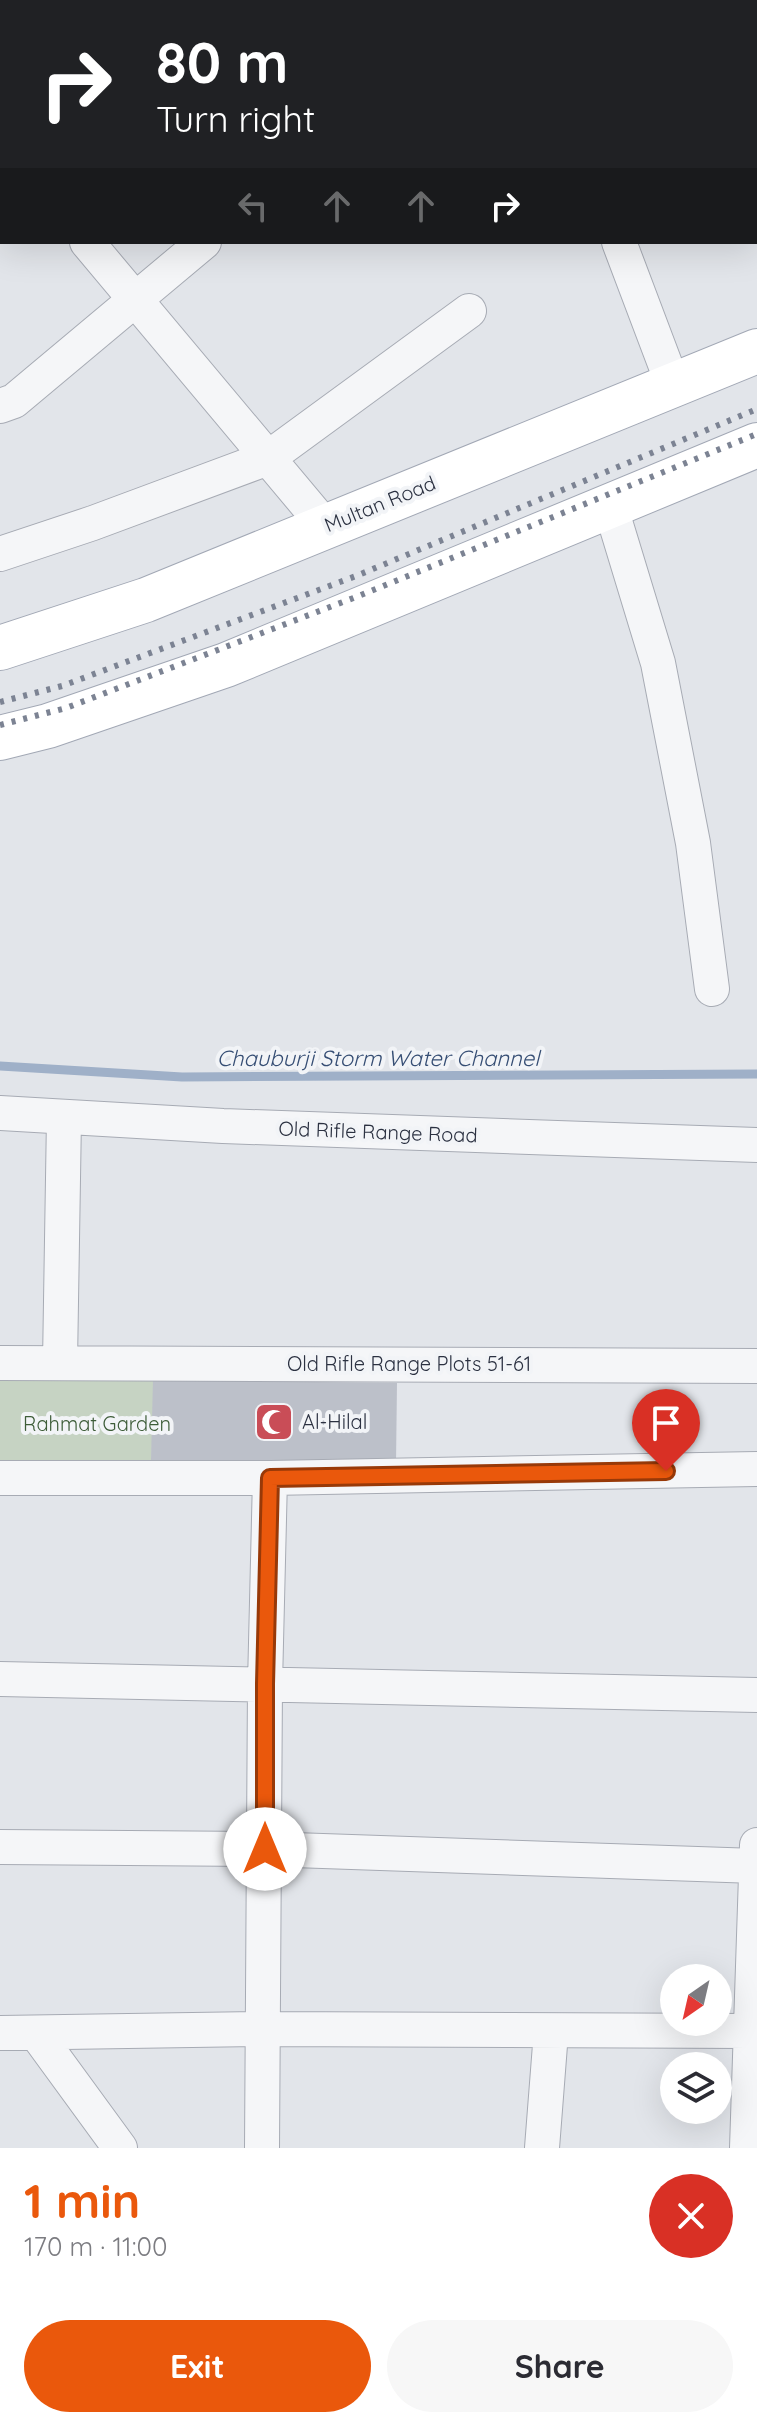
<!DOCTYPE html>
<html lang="en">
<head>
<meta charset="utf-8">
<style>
	:root { --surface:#fff; --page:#f7f7f7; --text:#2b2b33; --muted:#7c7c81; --accent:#ea580c }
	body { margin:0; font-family:Quicksand,sans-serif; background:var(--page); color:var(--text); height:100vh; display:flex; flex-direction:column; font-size:30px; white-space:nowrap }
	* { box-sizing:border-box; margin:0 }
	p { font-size:26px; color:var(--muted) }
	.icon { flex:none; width:44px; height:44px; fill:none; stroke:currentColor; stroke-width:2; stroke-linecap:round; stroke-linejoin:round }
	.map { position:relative; height:2148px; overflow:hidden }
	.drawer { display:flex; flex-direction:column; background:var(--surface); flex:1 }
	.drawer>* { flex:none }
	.banner { position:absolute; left:0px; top:0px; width:758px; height:244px; box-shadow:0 8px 32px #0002; background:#202124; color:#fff; overflow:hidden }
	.needle { width:52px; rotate:214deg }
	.fabs { position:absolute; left:660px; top:1964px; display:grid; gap:16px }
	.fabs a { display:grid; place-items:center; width:72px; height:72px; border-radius:50%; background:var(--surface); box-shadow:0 8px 32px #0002; font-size:40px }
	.pin { position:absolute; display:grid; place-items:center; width:68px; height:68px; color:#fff; margin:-82px -34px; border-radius:50% 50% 50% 0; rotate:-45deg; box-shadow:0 0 8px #0007 }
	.pin .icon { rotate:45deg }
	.me { position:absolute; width:88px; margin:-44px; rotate:0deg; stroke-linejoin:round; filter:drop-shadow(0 0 6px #0008) }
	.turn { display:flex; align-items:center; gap:28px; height:168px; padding:0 24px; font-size:36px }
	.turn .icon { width:104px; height:104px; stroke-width:2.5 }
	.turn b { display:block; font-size:56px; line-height:68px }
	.lanes { display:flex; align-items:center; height:76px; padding:0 24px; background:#0003; justify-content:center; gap:40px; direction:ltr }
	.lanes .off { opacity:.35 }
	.round { display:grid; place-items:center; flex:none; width:84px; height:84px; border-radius:42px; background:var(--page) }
	.head { display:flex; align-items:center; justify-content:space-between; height:136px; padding:0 24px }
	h1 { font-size:48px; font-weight:700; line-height:60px; color:var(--accent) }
	.action { display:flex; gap:16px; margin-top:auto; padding:16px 24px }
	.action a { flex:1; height:92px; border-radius:48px; background:var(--accent); color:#fff; font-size:32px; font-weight:700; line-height:92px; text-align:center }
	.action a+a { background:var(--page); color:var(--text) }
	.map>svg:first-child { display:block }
</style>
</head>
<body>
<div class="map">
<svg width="757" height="2148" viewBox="0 0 757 2148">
	<rect width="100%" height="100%" fill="#e2e5ea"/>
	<!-- built -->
	<path fill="#d0d4dc" d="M155,0H527V2H157Z"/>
	<!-- green -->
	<path fill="#c6d3c3" d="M0,1368L154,1371L151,1479L0,1478Z"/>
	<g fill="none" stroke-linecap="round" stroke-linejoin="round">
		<!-- stream -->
		<path stroke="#9fb0c8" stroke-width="9" d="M0,1066L182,1077L757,1074"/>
	</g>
	<!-- building -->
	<path fill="#bcc0c9" d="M153,1380L397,1383L396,1463L151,1460Z"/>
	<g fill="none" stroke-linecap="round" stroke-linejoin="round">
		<!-- street casing -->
		<g stroke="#a7abb4" stroke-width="36">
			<path id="street" d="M155,0L157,2
				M527,0L528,2
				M0,139L2,141
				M0,170L2,169
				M87,242L325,526
				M619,242L673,385
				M0,406L14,401L204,242
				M610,505L658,663L693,843L712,989
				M0,554L93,523L268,458L469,311
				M0,1113L223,1126L757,1145
				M0,1363L757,1366
				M60,1363L64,1117
				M0,1478H270L757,1469
				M0,1679L757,1695
				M0,1847L265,1849L756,1866
				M0,2033L262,2029L751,2031
				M36,2033L120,2148
				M262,2148L265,1684L270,1478
				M542,2148L551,2032
				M747,2148L757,1845"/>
		</g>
		<!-- primary casing -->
		<g stroke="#a2a8b5" stroke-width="46">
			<path id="primary" d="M0,648L146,600L757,351
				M0,738L48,726L226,665L757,445"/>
		</g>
		<!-- street -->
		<use href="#street" stroke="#f5f6f8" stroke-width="34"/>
		<!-- primary -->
		<use href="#primary" stroke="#fff" stroke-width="44"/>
		<!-- rail -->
		<path stroke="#7c8393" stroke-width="6" stroke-dasharray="4 8" stroke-linecap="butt" d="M0,702L62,686L356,576L757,409
			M0,725L66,708L356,597L757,434"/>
	</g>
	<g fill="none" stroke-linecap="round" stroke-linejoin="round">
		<!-- route casing -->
		<g stroke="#983908" stroke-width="20">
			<path id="route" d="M265,1849V1684L270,1478L666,1471"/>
		</g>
		<!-- route -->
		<use href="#route" stroke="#ea580c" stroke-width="14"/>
	</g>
	<!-- icons -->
	<defs>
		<g id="mosque-square" transform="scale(2)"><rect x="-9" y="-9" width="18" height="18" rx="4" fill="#c94d57" stroke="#f2f4f7"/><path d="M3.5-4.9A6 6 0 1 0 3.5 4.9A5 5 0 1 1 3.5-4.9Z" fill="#fff"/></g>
	</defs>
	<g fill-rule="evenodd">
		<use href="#mosque-square" x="274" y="1422"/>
	</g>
	<g text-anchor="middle" stroke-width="8" stroke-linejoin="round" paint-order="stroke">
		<!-- street labels -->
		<g font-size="20" fill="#2b3141" stroke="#f2f4f7">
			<text transform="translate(380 504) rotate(-22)" y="7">Multan Road</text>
			<text transform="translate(378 1132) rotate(2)" y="7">Old Rifle Range Road</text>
			<text x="409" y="1371">Old Rifle Range Plots 51-61</text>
		</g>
		<!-- poi labels -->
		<g font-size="20" fill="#2b3141" stroke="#f2f4f7" text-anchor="start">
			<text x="302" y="1429">Al-Hilal</text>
		</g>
		<!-- park labels -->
		<g font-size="20" fill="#3d5c38" stroke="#f2f4f7">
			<text x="97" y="1431">Rahmat Garden</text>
		</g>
		<!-- water labels -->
		<g font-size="22" font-style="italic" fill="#364e74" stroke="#f2f4f7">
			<text x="378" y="1066">Chauburji Storm Water Channel</text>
		</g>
	</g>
</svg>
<div class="fabs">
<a><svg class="needle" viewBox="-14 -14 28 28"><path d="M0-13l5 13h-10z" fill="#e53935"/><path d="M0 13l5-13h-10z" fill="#7c7c81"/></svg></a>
<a><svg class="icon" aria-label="layers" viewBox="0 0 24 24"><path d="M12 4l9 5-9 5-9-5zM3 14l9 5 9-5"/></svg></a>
</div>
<div class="pin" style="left:666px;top:1471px;background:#d93025"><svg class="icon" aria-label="arrive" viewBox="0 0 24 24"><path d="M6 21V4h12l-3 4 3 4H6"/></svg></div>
<svg class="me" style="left:265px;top:1849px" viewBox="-20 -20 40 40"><circle r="19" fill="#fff"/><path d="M0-13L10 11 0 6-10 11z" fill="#ea580c"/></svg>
<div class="banner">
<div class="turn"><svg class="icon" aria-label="right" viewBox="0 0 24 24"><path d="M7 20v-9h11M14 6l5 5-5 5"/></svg><div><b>80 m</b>Turn right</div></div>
<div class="lanes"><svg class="icon off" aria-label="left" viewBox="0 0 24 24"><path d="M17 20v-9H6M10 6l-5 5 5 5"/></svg><svg class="icon off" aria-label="ahead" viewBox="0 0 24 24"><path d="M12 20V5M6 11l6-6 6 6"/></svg><svg class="icon off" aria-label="ahead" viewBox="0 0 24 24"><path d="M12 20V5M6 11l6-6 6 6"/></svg><svg class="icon" aria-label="right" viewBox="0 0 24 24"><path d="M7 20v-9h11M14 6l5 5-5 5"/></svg></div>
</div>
</div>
<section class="drawer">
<div class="head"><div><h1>1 min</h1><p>170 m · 11:00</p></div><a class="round" style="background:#d93025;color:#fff"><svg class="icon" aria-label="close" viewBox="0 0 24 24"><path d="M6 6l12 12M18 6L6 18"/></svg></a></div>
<div class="action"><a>Exit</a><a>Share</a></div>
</section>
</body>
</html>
